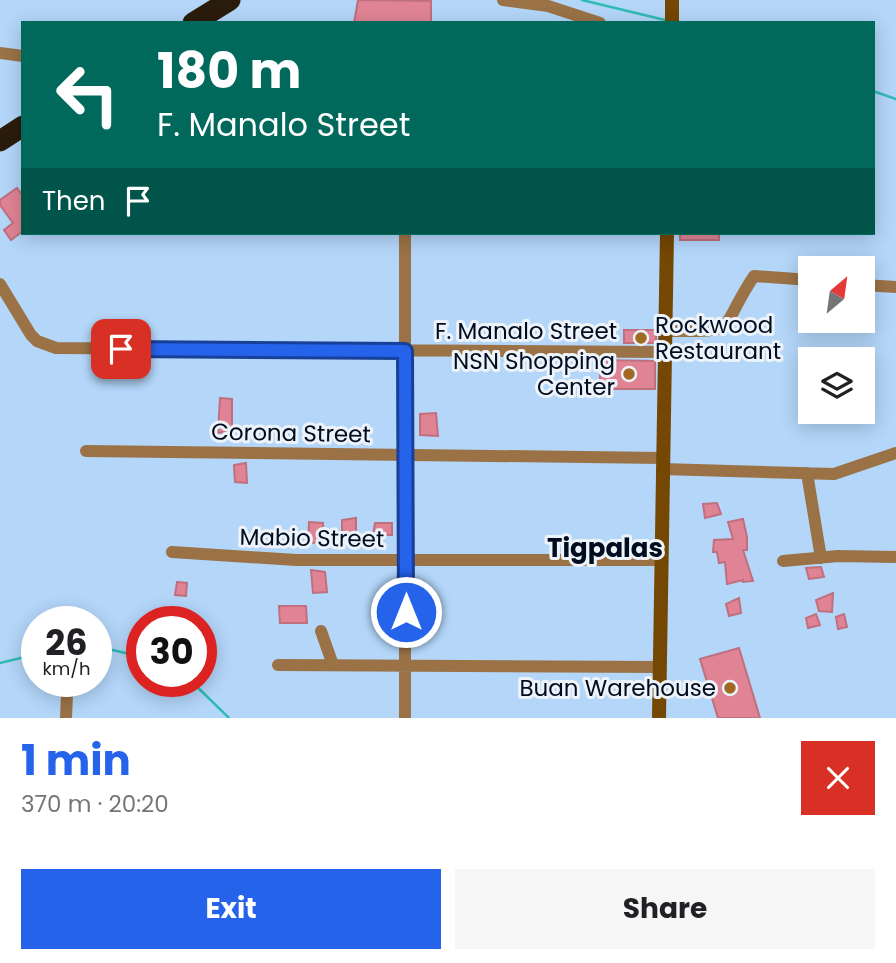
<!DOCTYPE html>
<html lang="en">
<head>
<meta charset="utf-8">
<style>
	:root { --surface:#fff; --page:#f6f6f6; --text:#202124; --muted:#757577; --accent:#2563eb }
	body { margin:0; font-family:Poppins,sans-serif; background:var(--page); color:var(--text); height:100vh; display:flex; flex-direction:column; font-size:26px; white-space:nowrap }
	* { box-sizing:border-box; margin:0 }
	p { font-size:23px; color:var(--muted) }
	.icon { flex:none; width:38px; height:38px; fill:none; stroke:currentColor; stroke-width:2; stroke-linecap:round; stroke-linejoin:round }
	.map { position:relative; height:718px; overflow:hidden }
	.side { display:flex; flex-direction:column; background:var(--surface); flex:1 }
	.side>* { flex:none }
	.hud { position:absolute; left:21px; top:21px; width:854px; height:214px; border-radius:0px; box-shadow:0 4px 18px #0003; background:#00695c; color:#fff; overflow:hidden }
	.needle { width:46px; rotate:29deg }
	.tools { position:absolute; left:798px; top:256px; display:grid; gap:14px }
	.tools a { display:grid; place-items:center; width:77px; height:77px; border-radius:0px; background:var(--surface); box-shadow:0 4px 18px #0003; font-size:35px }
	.speed { position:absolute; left:21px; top:606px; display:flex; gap:14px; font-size:35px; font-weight:700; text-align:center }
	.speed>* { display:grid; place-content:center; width:91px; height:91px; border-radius:50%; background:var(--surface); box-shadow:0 4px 18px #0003; line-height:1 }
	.speed small { font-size:18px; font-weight:400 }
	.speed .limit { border:10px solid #d22; background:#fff; color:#111 }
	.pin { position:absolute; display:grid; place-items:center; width:60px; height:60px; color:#fff; margin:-30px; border-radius:14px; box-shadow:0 4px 10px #0006 }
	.me { position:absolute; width:77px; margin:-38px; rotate:0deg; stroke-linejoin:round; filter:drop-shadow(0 0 5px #0008) }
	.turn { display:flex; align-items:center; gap:24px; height:147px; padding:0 21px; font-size:32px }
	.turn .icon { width:91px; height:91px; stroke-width:2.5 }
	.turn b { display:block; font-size:49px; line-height:60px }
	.then { display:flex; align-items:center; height:66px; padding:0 21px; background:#0003; gap:14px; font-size:26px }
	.round { display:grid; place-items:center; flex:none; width:74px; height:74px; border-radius:0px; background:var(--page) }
	.overview { display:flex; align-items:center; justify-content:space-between; height:119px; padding:0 21px }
	h1 { font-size:42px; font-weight:700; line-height:52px; color:var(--accent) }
	.action { display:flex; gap:14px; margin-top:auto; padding:14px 21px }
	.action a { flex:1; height:80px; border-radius:0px; background:var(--accent); color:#fff; font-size:28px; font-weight:700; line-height:80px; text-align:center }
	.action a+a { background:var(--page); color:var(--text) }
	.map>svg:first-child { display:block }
</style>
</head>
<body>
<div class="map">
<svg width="896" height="718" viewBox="0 0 896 718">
	<rect width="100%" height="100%" fill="#b3d6f9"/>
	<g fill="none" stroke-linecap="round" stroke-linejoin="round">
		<!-- stream -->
		<path stroke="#30bbb3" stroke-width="2.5" d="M582,0L669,21
			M873,91L896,99
			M96,646L142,657
			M0,663L37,654
			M191,681L229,718"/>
	</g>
	<!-- building -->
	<path fill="#e08495" stroke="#bf6f7e" stroke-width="2" d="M358,0L431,1V23H354Z
		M17,188L23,196V231L11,240L4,230L13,223L0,205V200Z
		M680,233H719V240H680Z
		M624,330H656V343H624Z
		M600,360L655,361V389H600Z
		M220,398L232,399V431L218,433Z
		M436,413L438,436L420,435V414Z
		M246,463L247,483L235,482L234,465Z
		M717,503L721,514L705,518L703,504Z
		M356,518V539L342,540V520Z
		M743,519L747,537V550H743L753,581L743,582V580L727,584L725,562L719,563L717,552H713L714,540L733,539L728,522Z
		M309,522L323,523L324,542L308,543Z
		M375,523H392V535H373Z
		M821,567L824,577L809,579L806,568Z
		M311,570L325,572L327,592L313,593Z
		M177,582L187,583L186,596L175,595Z
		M833,593L832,612L819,611L816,600Z
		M739,598L741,613L729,616L726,604Z
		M279,606H306L307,623H280Z
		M816,614L820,625L808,628L806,618Z
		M844,614L847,627L838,629L836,617Z
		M739,648L760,718H718L700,659Z"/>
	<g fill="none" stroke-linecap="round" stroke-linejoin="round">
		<!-- street -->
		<path stroke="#9a7246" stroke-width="12" d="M503,0L548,6L600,23
			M0,53L23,56
			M405,233V718
			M0,284L31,335L37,341L56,348L664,352
			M863,285L896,287
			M665,331C743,331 716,333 754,276L810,280
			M86,451L663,458
			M662,469L834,474L896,453
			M807,473L821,558
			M172,552L296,560H661
			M783,561L838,556L896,557
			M321,631L333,665
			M278,665L660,667
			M66,718L67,694"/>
		<!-- secondary -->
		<path stroke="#744702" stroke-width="14" d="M672,0V23
			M659,718L667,233"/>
		<!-- highway -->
		<path stroke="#2a1c0c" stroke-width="21" d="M193,23L230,0
			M0,141L23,126"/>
	</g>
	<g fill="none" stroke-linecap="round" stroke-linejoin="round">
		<!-- route casing -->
		<g stroke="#184099" stroke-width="18">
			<path id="route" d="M121,349L405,351L406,612"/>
		</g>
		<!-- route -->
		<use href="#route" stroke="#2563eb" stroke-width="12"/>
	</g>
	<!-- markers -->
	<g fill="#a06924" stroke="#edf3f9" stroke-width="2.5">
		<circle cx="641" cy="338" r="7"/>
		<circle cx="629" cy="374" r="7"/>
		<circle cx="730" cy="688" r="7"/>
	</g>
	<g text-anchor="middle" stroke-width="6" stroke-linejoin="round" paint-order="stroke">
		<!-- poi labels -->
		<g font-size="23" fill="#000c20" stroke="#edf3f9" text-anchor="end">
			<text x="655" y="333" text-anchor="start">Rockwood<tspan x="655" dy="26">Restaurant</tspan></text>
			<text x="615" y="369">NSN Shopping<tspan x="615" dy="26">Center</tspan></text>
			<text x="716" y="696">Buan Warehouse</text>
		</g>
		<!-- street labels -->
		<g font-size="23" fill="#000c20" stroke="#edf3f9">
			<text x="526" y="339">F. Manalo Street</text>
			<text transform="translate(291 433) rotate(1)" y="8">Corona Street</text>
			<text transform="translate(312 538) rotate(1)" y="8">Mabio Street</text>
		</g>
		<!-- quarter labels -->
		<g font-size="26" font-weight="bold" fill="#000c20" stroke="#edf3f9">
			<text x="605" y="557">Tigpalas</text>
		</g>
	</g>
</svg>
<div class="tools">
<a><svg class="needle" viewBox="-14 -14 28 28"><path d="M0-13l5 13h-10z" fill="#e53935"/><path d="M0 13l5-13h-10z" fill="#757577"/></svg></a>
<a><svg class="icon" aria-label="layers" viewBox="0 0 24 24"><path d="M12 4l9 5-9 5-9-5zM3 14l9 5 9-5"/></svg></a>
</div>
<div class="speed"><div>26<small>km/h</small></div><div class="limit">30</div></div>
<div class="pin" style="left:121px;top:349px;background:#d93025"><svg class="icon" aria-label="arrive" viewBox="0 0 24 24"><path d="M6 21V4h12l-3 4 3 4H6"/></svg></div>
<svg class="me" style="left:406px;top:612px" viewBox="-20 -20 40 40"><circle r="17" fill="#2563eb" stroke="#fff" stroke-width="3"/><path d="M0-11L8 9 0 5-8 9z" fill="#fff"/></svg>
<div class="hud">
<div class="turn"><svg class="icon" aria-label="left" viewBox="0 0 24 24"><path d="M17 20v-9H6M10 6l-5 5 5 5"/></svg><div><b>180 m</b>F. Manalo Street</div></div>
<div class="then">Then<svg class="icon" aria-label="arrive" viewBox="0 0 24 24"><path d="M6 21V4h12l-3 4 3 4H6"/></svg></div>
</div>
</div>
<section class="side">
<div class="overview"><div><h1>1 min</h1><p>370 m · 20:20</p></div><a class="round" style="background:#d93025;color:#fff"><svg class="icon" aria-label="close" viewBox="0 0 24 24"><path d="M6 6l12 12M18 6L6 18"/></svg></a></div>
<div class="action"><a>Exit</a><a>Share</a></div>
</section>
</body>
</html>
